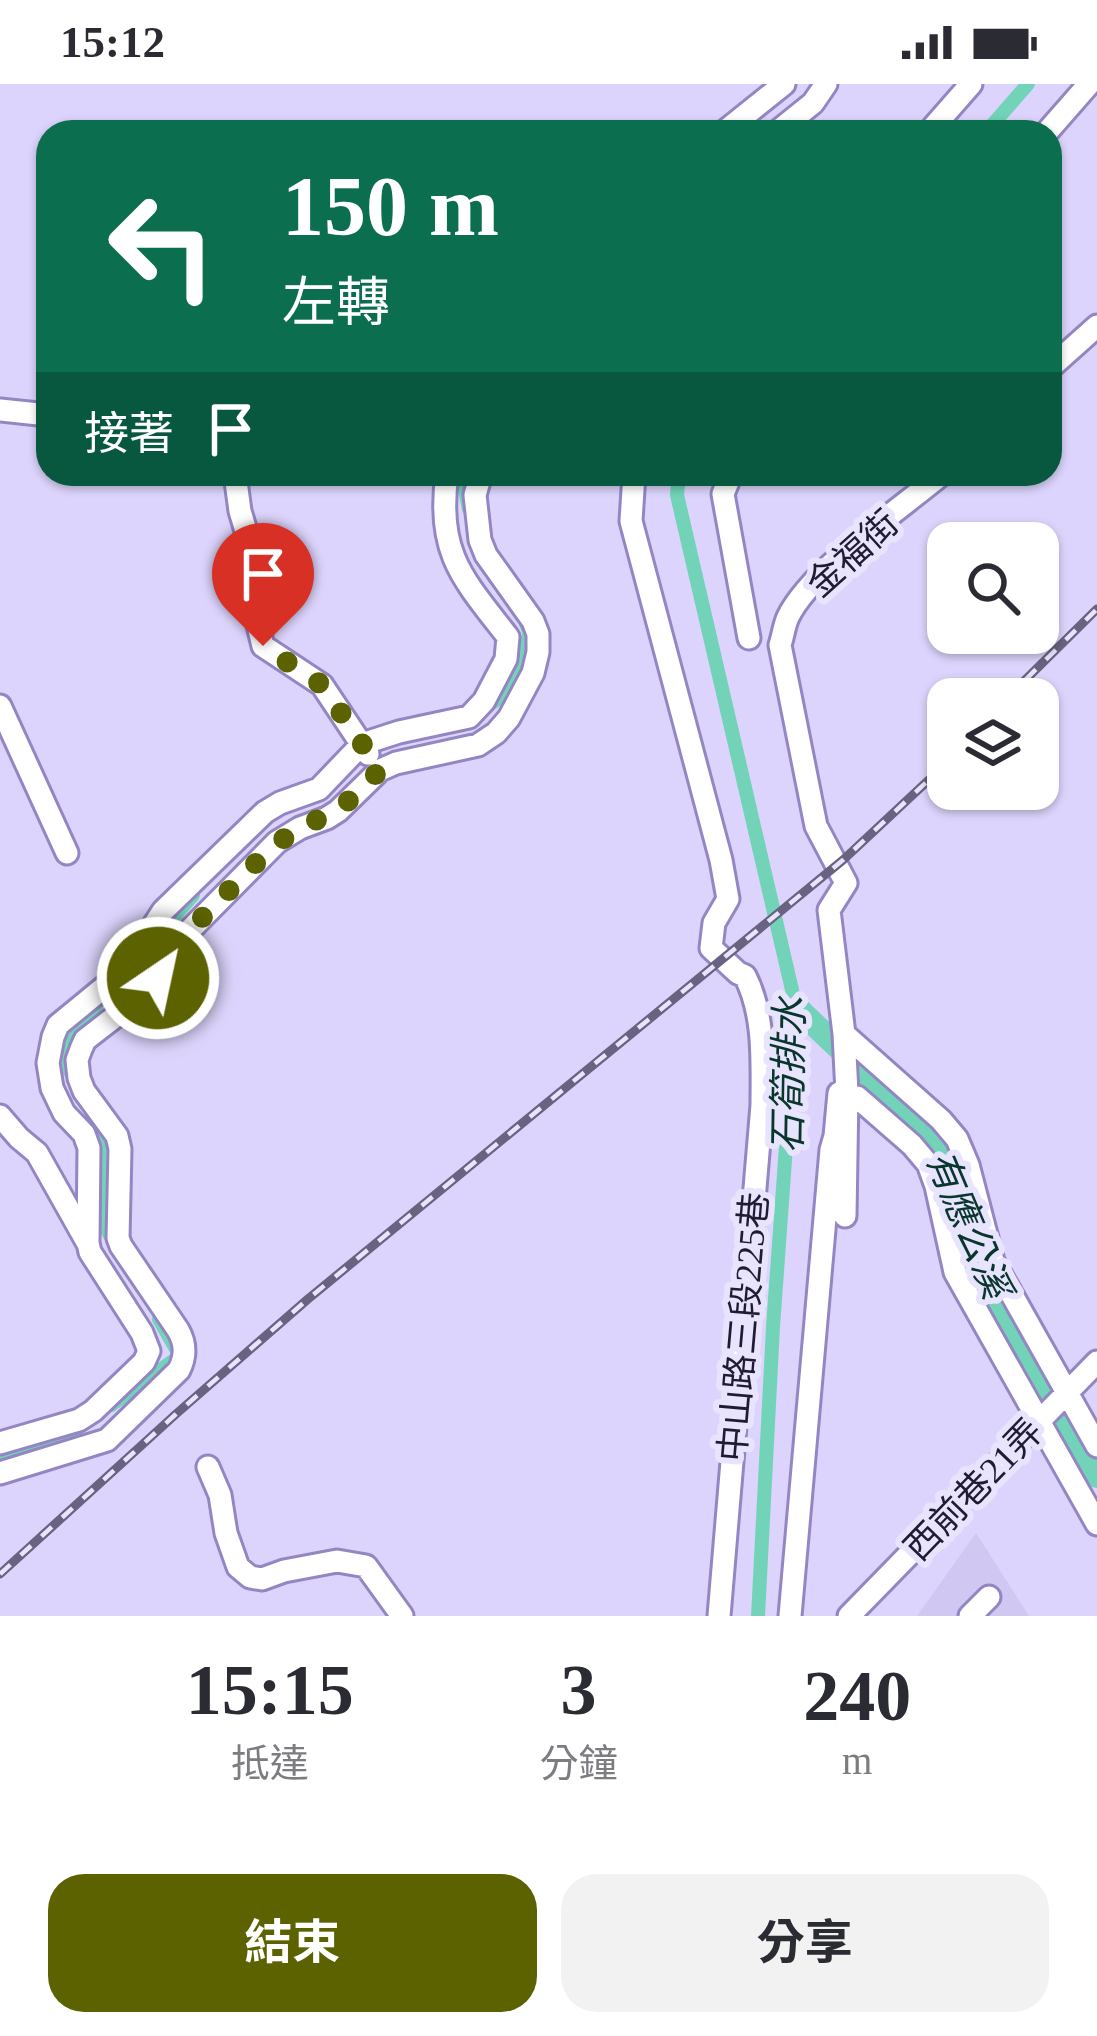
<!DOCTYPE html>
<html lang="zh-TW">
<head>
<meta charset="utf-8">
<style>
	:root { --surface:#fff; --page:#f2f2f3; --text:#2b2b33; --muted:#7c7c81; --accent:#5c6200 }
	body { margin:0; font-family:"Times New Roman","Noto Sans TC",serif; background:var(--page); color:var(--text); height:100vh; display:flex; flex-direction:column; font-size:45px; white-space:nowrap }
	* { box-sizing:border-box; margin:0 }
	p { font-size:39px; color:var(--muted) }
	.icon { flex:none; width:66px; height:66px; fill:none; stroke:currentColor; stroke-width:2; stroke-linecap:round; stroke-linejoin:round }
	.map { position:relative; height:1532px; overflow:hidden }
	.details { display:flex; flex-direction:column; background:var(--surface); flex:1 }
	.details>* { flex:none }
	.banner { position:absolute; left:36px; top:36px; width:1026px; height:366px; border-radius:36px; box-shadow:0 3px 9px #0004; background:#0b6e4f; color:#fff; overflow:hidden }
	.buttons { position:absolute; left:927px; top:438px; display:grid; gap:24px }
	.buttons a { display:grid; place-items:center; width:132px; height:132px; border-radius:24px; background:var(--surface); box-shadow:0 3px 9px #0004; font-size:60px }
	.pin { position:absolute; display:grid; place-items:center; width:102px; height:102px; color:#fff; margin:-123px -51px; border-radius:50% 50% 50% 0; rotate:-45deg; box-shadow:0 0 12px #0007 }
	.pin .icon { rotate:45deg }
	.me { position:absolute; width:132px; margin:-66px; rotate:34deg; stroke-linejoin:round; filter:drop-shadow(0 0 9px #0008) }
	.turn { display:flex; align-items:center; gap:42px; height:252px; padding:0 48px; font-size:54px }
	.turn .icon { width:156px; height:156px; stroke-width:2.5 }
	.turn b { display:block; font-size:84px; line-height:102px }
	.then { display:flex; align-items:center; height:114px; padding:0 48px; background:#0003; gap:24px; font-size:45px }
	.eta { display:flex; justify-content:space-evenly; align-items:center; height:204px; text-align:center }
	.eta b { font-size:72px; font-weight:700; line-height:84px }
	.cta { display:flex; gap:24px; margin-top:auto; padding:24px 48px }
	.cta a { flex:1; height:138px; border-radius:36px; background:var(--accent); color:#fff; font-size:48px; font-weight:700; line-height:138px; text-align:center }
	.cta a+a { background:var(--page); color:var(--text) }
	.status { display:flex; justify-content:space-between; align-items:center; height:84px; padding:0 60px; background:var(--surface); direction:ltr }
	.status svg { height:33px; fill:currentColor }
	.map>svg:first-child { display:block }
</style>
</head>
<body>
<div class="status"><b>15:12</b><svg viewBox="0 0 49 12"><path d="M0 12V9h3v3zM5 12V6h3v6zM10 12V3h3v9zM15 12V0h3v12zM26 1h20v11H26zM47 4h2v5h-2z"/></svg></div>
<div class="map">
<svg width="1097" height="1532" viewBox="0 0 1097 1532">
	<rect width="100%" height="100%" fill="#dcd4fc"/>
	<!-- built -->
	<path fill="#d0c7f3" d="M976,1449L1029,1532H917Z"/>
	<g fill="none" stroke-linecap="round" stroke-linejoin="round">
		<!-- canal -->
		<path stroke="#72d3b9" stroke-width="14" d="M986,48L1028,0
			M465,390L463,397L469,425
			M679,390L677,411L796,923L773,1243L758,1532
			M486,623L499,614L530,550L526,540
			M152,857L193,811
			M75,996L61,972L101,914
			M100,1042L107,1056L101,1136L114,1158
			M111,1321L180,1272L159,1235
			M0,1374L59,1358L83,1340"/>
		<!-- river -->
		<path stroke="#72d3b9" stroke-width="24" d="M796,923L943,1063L971,1163L1038,1292L1097,1392"/>
		<!-- minor casing -->
		<g stroke="#9486c3" stroke-width="27">
			<path id="minor" d="M724,48L784,0
				M777,48L813,19L826,0
				M929,48L971,0
				M1047,48L1089,0
				M1050,284L1097,242
				M0,326L48,331
				M235,390L240,427L255,477L256,533L263,562L322,601L368,670
				M634,390L631,437L721,776L728,815L714,839L711,864L738,889L745,892C765,931 762,978 762,1021L719,1532
				M731,390L723,410L749,554
				M0,622L67,769
				M844,950L941,1036L957,1055L968,1081L993,1177L1097,1362
				M0,1032L19,1054L37,1069L87,1158
				M845,1132L847,1009L844,950L829,826L846,799L816,742L780,561C783,552 784,542 788,533C811,486 900,425 942,390
				M0,1359L79,1336L93,1327L144,1278L149,1267L142,1249L90,1168L88,1159L89,1064L84,1050L64,1029L52,1004L48,979L53,953L58,941L125,886L163,827L265,728L280,719L319,705L362,660L399,648L469,633L484,617L506,575L508,553C463,495 436,469 447,390
				M208,1383L220,1411L226,1449L238,1483L250,1493L262,1495L284,1487L337,1477L366,1482L402,1532
				M0,1389L107,1356L179,1286C186,1272 186,1260 178,1246L121,1162L118,1154L120,1065L117,1052L84,1007L79,994L77,976L81,965L85,956L143,911L158,894L184,852L277,758L300,744L327,734L338,727L380,686L396,679L478,661L496,649L509,634L533,589L538,568V550L533,537L486,471L480,456L475,411L481,390
				M790,1532L831,1066L835,1052L839,1009L857,1013L912,1061L928,1080L936,1102L955,1188L1097,1440
				M849,1532L1097,1278
				M970,1532L989,1513"/>
		</g>
		<!-- minor -->
		<use href="#minor" stroke="#fff" stroke-width="21"/>
		<!-- rail casing -->
		<g stroke="#696280" stroke-width="9">
			<path id="rail" d="M1006,615L1097,525
				M0,1490L176,1330L308,1215L843,776L948,678"/>
		</g>
		<!-- rail -->
		<use href="#rail" stroke="#e8e4fe" stroke-width="4.5" stroke-dasharray="14" stroke-linecap="butt"/>
	</g>
	<g fill="none" stroke-linecap="round" stroke-linejoin="round">
		<!-- route -->
		<path stroke="#5c6200" stroke-width="21" stroke-dasharray="0 37.8" d="M158,894L184,852L271,764L300,743L338,727L380,686L322,601L263,562"/>
	</g>
	<g text-anchor="middle" stroke-width="12" stroke-linejoin="round" paint-order="stroke">
		<!-- street labels -->
		<g font-size="36" fill="#201a32" stroke="#e8e4fe">
			<text transform="translate(852 469) rotate(-42)" y="13">金福街</text>
			<text transform="translate(743 1243) rotate(-85)" y="13">中山路三段225巷</text>
			<text transform="translate(973 1405) rotate(-46)" y="13">西前巷21弄</text>
		</g>
		<!-- water labels -->
		<g font-size="39" font-style="italic" fill="#08362c" stroke="#e8e4fe">
			<text transform="translate(788 991) rotate(-89)" y="14">石筍排水</text>
			<text transform="translate(969 1140) rotate(67)" y="14">有應公溪</text>
		</g>
	</g>
</svg>
<div class="buttons">
<a><svg class="icon" aria-label="search" viewBox="0 0 24 24"><circle cx="10" cy="10" r="6"/><path d="M15 15l6 6"/></svg></a>
<a><svg class="icon" aria-label="layers" viewBox="0 0 24 24"><path d="M12 4l9 5-9 5-9-5zM3 14l9 5 9-5"/></svg></a>
</div>
<div class="pin" style="left:263px;top:562px;background:#d93025"><svg class="icon" aria-label="arrive" viewBox="0 0 24 24"><path d="M6 21V4h12l-3 4 3 4H6"/></svg></div>
<svg class="me" style="left:158px;top:894px" viewBox="-20 -20 40 40"><circle r="17" fill="#5c6200" stroke="#fff" stroke-width="3"/><path d="M0-11L8 9 0 5-8 9z" fill="#fff"/></svg>
<div class="banner">
<div class="turn"><svg class="icon" aria-label="left" viewBox="0 0 24 24"><path d="M17 20v-9H6M10 6l-5 5 5 5"/></svg><div><b>150 m</b>左轉</div></div>
<div class="then">接著<svg class="icon" aria-label="arrive" viewBox="0 0 24 24"><path d="M6 21V4h12l-3 4 3 4H6"/></svg></div>
</div>
</div>
<section class="details">
<div class="eta">
<div><b>15:15</b><p>抵達</p></div>
<div><b>3</b><p>分鐘</p></div>
<div><b>240</b><p>m</p></div>
</div>
<div class="cta"><a>結束</a><a>分享</a></div>
</section>
</body>
</html>
